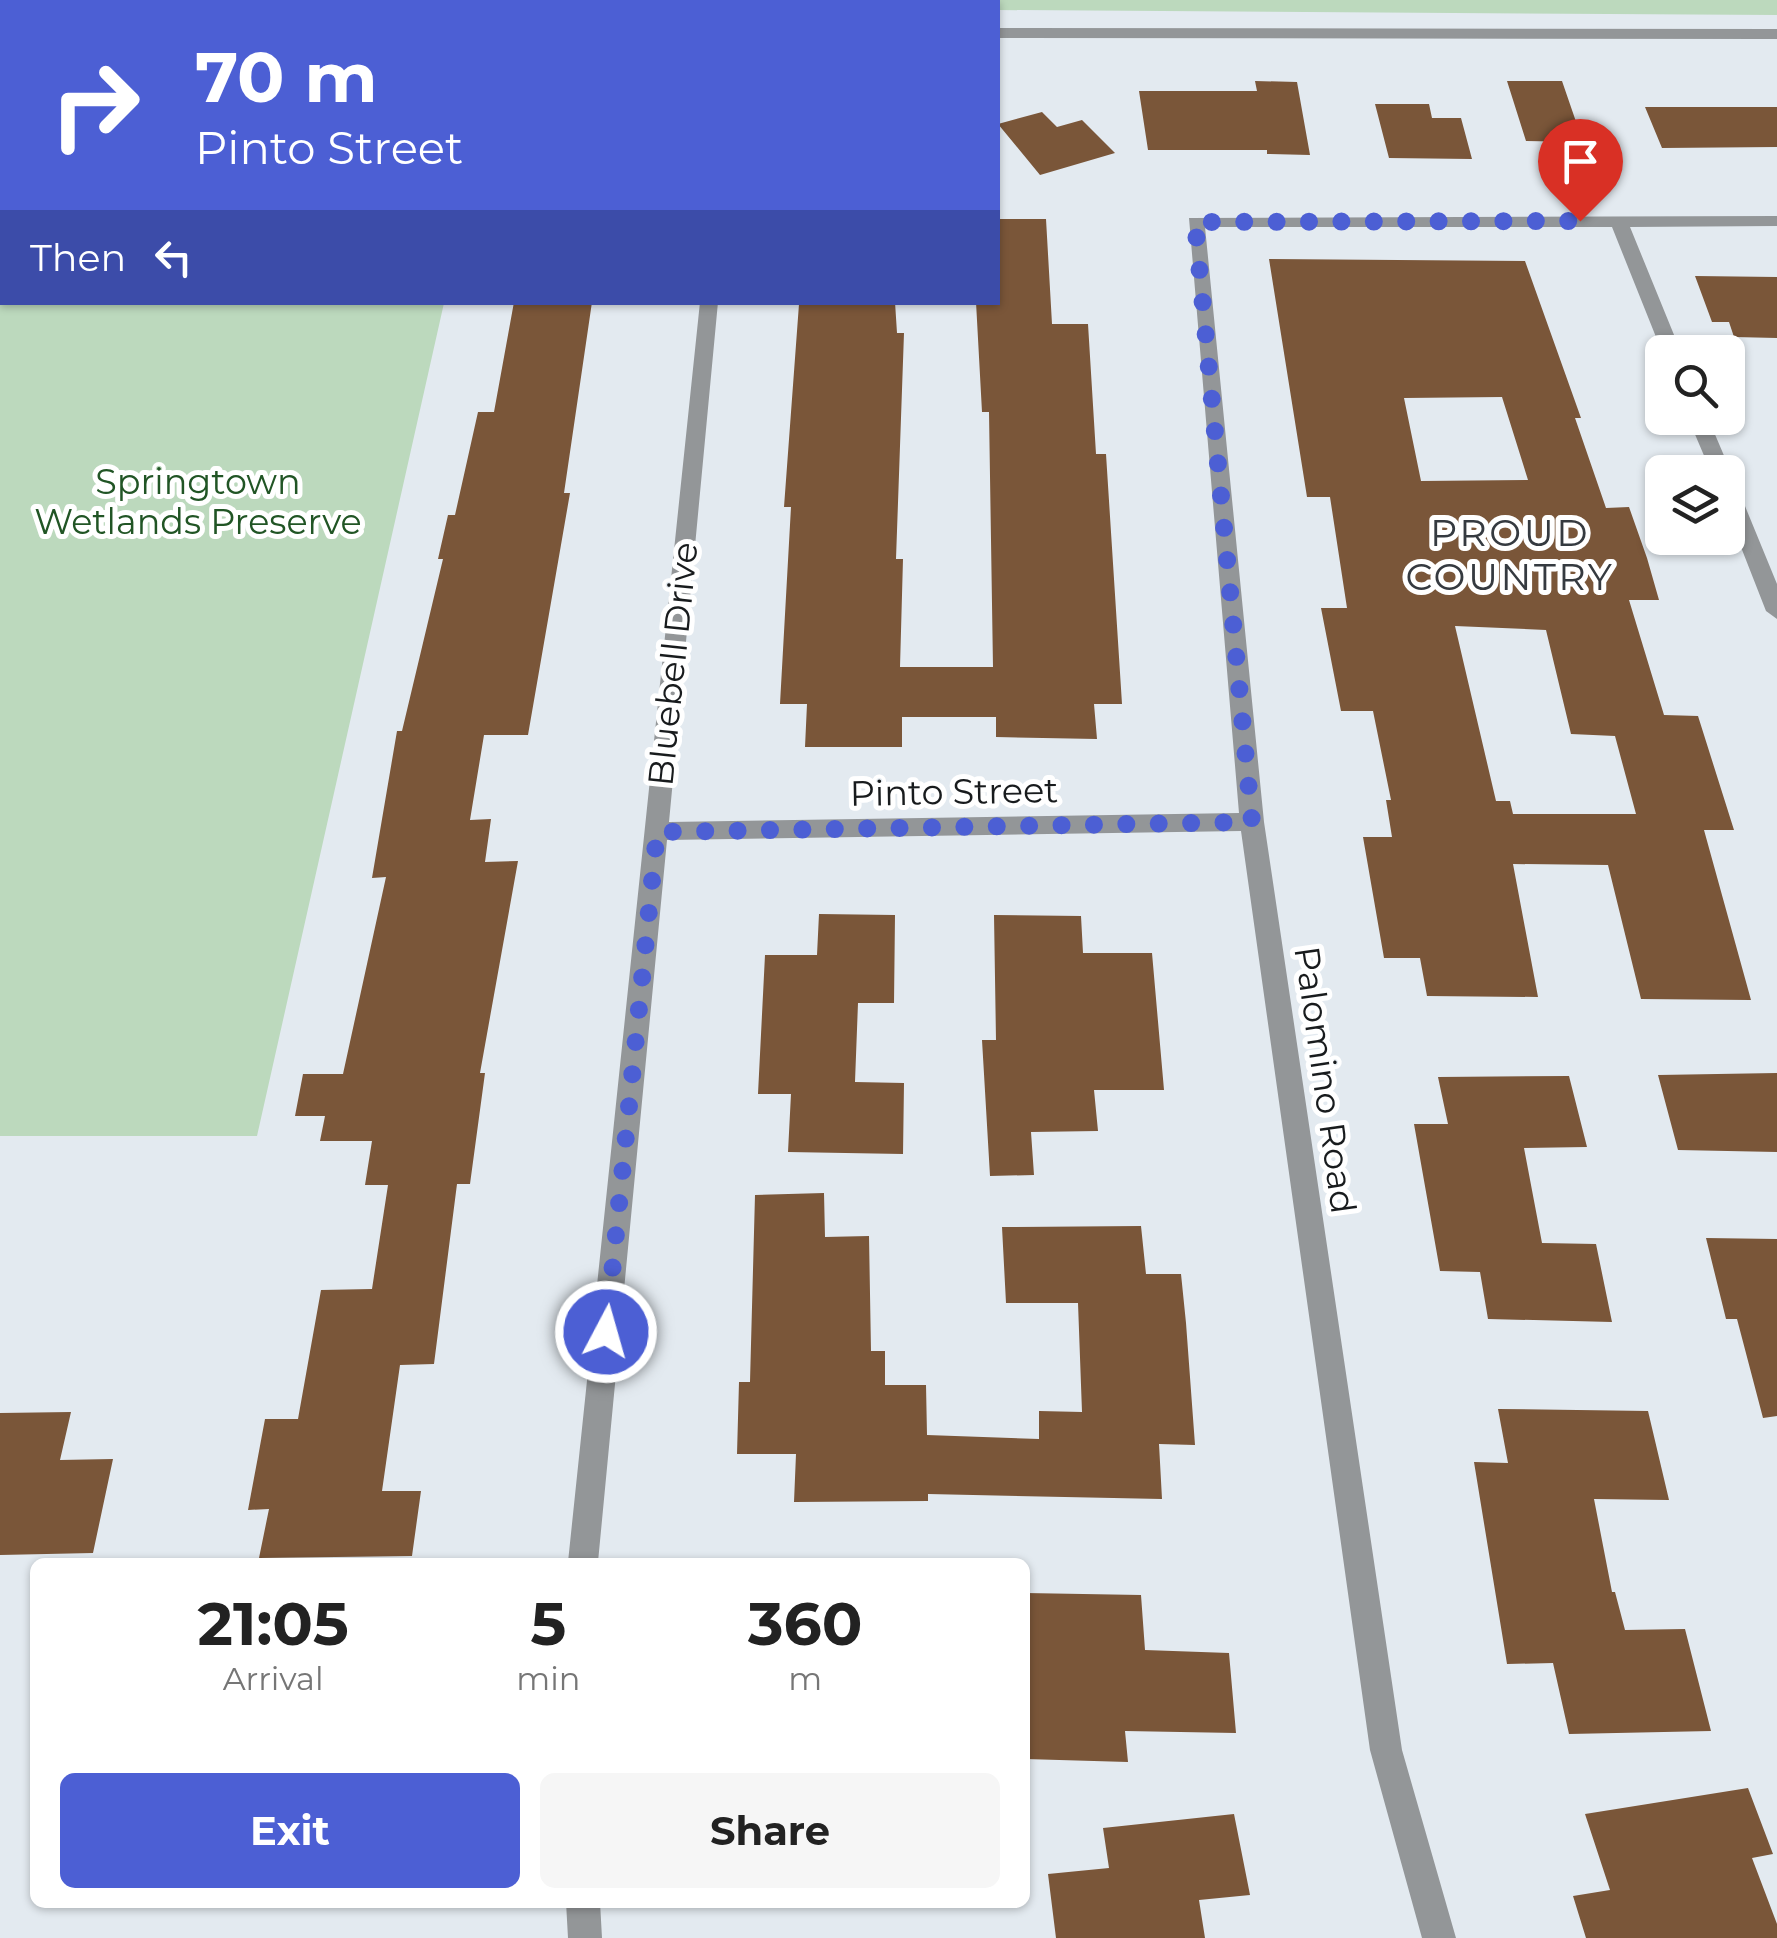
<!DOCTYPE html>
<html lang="en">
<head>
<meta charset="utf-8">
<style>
	:root { --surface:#fff; --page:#f6f6f6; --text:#222; --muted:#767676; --accent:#4c5fd4 }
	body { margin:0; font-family:Montserrat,sans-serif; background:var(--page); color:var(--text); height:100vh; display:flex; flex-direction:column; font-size:38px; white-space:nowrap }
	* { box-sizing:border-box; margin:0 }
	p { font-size:32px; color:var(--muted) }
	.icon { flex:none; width:55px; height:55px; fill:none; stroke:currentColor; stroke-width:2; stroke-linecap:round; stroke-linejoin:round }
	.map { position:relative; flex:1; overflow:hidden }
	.panel { position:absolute; left:30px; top:1558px; width:1000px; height:350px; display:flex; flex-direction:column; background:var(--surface); border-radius:15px; box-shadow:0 2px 8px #0004 }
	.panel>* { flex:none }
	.guide { position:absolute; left:0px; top:0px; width:1000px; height:305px; box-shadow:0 2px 8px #0004; background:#4c5fd4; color:#fff; overflow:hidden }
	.controls { position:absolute; left:1645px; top:335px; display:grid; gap:20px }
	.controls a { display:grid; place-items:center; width:100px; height:100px; border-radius:15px; background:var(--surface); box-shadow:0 2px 8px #0004; font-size:50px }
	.pin { position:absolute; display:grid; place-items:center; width:85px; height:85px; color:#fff; margin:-102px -42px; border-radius:50% 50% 50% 0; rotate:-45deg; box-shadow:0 0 10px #0007 }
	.pin .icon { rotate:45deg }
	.me { position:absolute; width:110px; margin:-55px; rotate:6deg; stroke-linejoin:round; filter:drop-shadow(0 0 8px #0008) }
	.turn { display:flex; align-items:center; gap:35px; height:210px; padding:0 30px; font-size:45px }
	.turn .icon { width:130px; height:130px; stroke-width:2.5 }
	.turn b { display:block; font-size:70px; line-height:85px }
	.then { display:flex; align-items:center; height:95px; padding:0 30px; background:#0003; gap:20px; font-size:38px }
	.eta { display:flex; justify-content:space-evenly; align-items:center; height:170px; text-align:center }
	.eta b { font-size:60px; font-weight:700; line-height:70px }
	.action { display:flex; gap:20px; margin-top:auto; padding:20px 30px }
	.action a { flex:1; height:115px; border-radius:15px; background:var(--accent); color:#fff; font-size:40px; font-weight:700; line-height:115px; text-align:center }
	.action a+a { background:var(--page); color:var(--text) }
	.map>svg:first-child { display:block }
</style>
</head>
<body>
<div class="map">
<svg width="1777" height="1938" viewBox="0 0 1777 1938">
	<rect width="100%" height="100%" fill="#e3eaf0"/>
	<!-- green -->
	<path fill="#bcd9bd" d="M0,0H1777V15L998,10V2H2V302L444,303L257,1136H0Z"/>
	<!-- building -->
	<path fill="#7a5639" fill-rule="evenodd" d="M1255,81L1297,82L1310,155L1267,154V150H1148L1139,91H1257Z
		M1507,81H1562L1583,142L1526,141Z
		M1375,104H1429L1432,118H1461L1472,159L1389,158Z
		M1645,107H1777V147L1662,148Z
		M1042,112L1057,127L1082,120L1115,153L1040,175L998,124Z
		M998,219H1046L1052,324H1088L1096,454H1106L1122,704H1094L1097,739L996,737V717H902V747H805L807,704H780L791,507H784L799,304L895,302L897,333H904L896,559H903L900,667H993L989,412H982L976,302H998Z
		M1269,259L1525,261L1581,418H1575L1606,508L1629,507L1647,558L1659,600H1629L1664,715L1698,716L1734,830H1704L1751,1000L1641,999L1608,865L1513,864L1538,997L1427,996L1420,958H1384L1363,837H1392L1386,800H1391L1373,711H1341L1321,608H1347L1330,497H1307ZM1502,397L1528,480L1421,481L1404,398ZM1455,626L1546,630L1571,734L1615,736L1636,814H1513L1510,801H1496Z
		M1695,276L1777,277V338L1734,337L1729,322H1712Z
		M514,302H592L564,493H570L528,735H484L470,820L491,819L485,862L518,861L480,1073H485L470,1184H457L434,1364L400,1365L382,1491H421L412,1556L259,1558L269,1509L248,1510L265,1419H298L321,1290L372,1289L388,1185H365L372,1141H320L325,1116H295L303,1074H343L386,877L372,878L397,731H402L443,559H438L448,515H455L478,412H494Z
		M819,914L895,915L894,1003H858L855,1082L904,1083L903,1154L788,1152L791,1094H758L765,955H817Z
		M994,915L1081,916L1083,953H1152L1164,1090H1094L1098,1131L1031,1132L1034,1175L990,1176L982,1040H996Z
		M1777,1073V1152L1678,1150L1658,1075Z
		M1569,1076L1587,1147L1524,1148L1542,1243L1596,1244L1612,1322L1488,1319L1480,1272L1440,1271L1414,1124H1448L1438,1077Z
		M824,1193L825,1237L869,1236L871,1351H885V1385H926L927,1435L1039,1439V1411L1082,1412L1078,1303H1006L1002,1227L1141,1226L1146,1274H1181L1186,1323L1195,1445L1159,1444L1162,1499L928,1494V1501L794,1502L796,1454H737L739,1382H750L755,1195Z
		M1706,1238L1777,1239V1416L1763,1418L1737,1319H1726Z
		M1498,1409L1648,1411L1669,1500L1594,1499L1612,1592H1615L1625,1630L1685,1629L1711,1731L1569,1734L1553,1663L1507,1664L1474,1462L1508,1463Z
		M71,1412L60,1460L113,1459L93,1553L0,1555V1413Z
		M1025,1593L1141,1595L1145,1650L1229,1653L1236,1733L1125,1731L1128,1762L1025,1759Z
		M1748,1788L1773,1854L1752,1858L1777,1924V1938H1586L1573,1896L1610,1890L1585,1814Z
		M1234,1814L1250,1895L1199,1900L1205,1938H1056L1048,1874L1109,1868L1103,1828Z"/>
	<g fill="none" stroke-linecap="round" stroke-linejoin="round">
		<!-- minor -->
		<path fill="#939698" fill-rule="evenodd" d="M998,28L1777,29V39L998,38Z
			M1777,216V226L1630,227L1681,352H1662L1612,227H1205L1264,822L1402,1750L1456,1938H1422L1370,1750L1241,831L667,840L598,1562H568L700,302H718L669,822L1239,813L1189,218Z
			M1688,418H1708L1731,472L1728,477V472H1711Z
			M1728,482L1738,489L1777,584V619L1766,611L1728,514Z
			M566,1902H600L602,1938H568Z"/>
	</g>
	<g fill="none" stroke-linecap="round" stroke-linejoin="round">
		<!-- route -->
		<path stroke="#4c5fd4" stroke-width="18" stroke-dasharray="0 32.4" d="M606,1332L657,832L1252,822L1195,222L1580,221"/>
	</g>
	<g text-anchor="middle" stroke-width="10" stroke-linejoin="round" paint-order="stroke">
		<!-- park labels -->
		<g font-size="35" fill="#215525" stroke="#fff">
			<text x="198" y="494">Springtown<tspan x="198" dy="40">Wetlands Preserve</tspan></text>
		</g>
		<!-- street labels -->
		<g font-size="35" fill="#181b1d" stroke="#fff">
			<text transform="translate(673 664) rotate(-84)" y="12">Bluebell Drive</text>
			<text transform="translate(954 792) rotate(-1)" y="12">Pinto Street</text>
			<text transform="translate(1325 1080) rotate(82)" y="12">Palomino Road</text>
		</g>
		<!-- neighbourhood labels -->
		<g font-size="38" letter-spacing="2.5" fill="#353a40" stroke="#fff">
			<text x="1510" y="546">PROUD<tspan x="1510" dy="44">COUNTRY</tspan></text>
		</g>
	</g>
</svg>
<div class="controls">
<a><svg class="icon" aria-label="search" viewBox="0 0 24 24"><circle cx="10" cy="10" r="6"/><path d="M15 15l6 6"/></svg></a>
<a><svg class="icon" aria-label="layers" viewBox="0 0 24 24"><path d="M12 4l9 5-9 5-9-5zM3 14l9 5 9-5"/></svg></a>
</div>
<div class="pin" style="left:1580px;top:221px;background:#d93025"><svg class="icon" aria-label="arrive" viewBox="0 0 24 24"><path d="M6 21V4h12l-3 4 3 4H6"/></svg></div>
<svg class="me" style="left:606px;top:1332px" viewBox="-20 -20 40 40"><circle r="17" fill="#4c5fd4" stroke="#fff" stroke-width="3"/><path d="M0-11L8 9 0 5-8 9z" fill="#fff"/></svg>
<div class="guide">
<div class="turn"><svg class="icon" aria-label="right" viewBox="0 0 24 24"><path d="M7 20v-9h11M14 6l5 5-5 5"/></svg><div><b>70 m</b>Pinto Street</div></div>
<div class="then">Then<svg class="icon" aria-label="left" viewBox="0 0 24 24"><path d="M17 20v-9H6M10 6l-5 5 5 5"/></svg></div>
</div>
<section class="panel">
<div class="eta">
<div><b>21:05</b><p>Arrival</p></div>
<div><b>5</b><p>min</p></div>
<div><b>360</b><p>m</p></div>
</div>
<div class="action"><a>Exit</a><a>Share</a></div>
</section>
</div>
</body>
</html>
